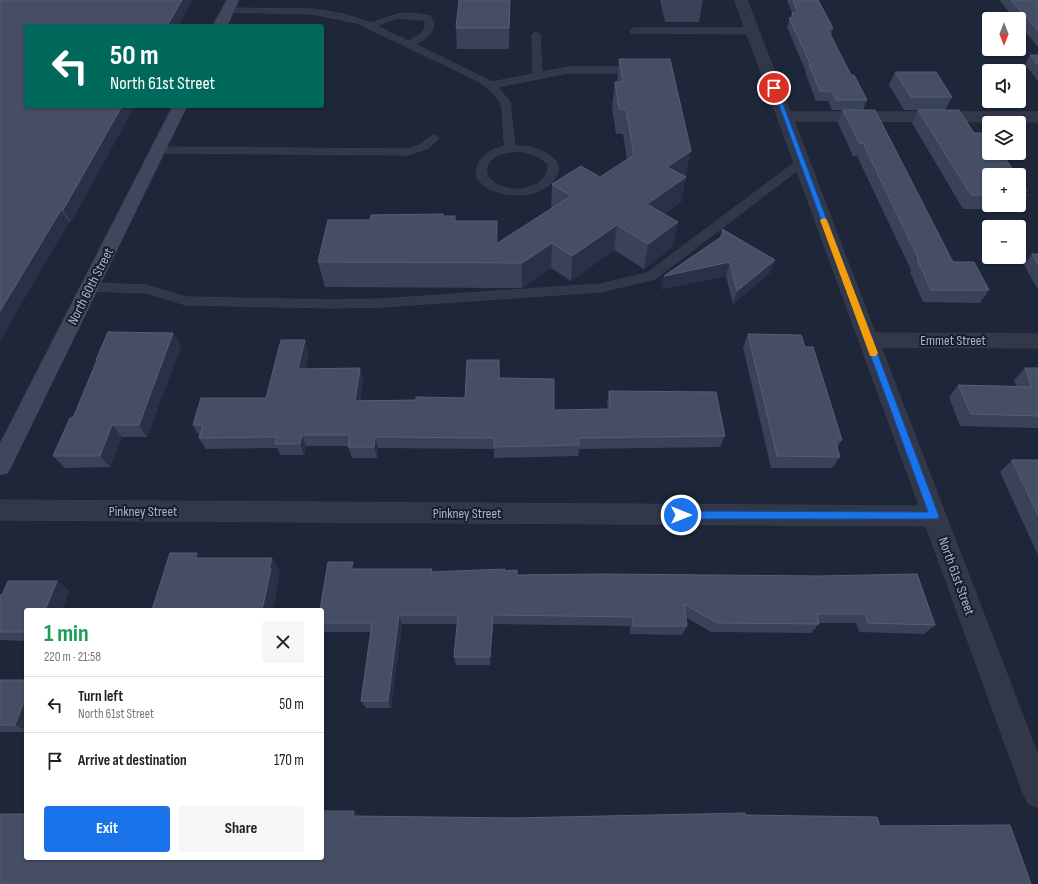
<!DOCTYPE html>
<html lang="en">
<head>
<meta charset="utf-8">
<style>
	:root { --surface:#fff; --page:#f6f6f6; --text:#222; --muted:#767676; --line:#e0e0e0; --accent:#1a73e8 }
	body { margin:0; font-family:"Sofia Sans Condensed",sans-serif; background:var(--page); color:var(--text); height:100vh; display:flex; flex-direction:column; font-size:15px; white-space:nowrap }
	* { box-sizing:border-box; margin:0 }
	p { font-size:13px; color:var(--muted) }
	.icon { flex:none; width:22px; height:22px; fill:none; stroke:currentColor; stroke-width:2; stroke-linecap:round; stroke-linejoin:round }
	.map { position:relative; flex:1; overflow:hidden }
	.details { position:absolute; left:24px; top:608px; width:300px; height:252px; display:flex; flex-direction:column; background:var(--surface); border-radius:4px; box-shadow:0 1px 3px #0004 }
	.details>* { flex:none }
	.banner { position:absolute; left:24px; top:24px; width:300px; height:84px; border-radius:4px; box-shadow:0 1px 3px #0004; background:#00695c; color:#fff; overflow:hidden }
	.needle { width:26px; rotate:180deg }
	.controls { position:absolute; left:982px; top:12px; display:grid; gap:8px }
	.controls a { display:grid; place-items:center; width:44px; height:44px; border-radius:4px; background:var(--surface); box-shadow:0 1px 3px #0004; font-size:20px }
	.pin { position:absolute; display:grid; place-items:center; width:34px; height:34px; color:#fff; margin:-17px; border:2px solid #fff; border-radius:50%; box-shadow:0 1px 4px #0007 }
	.me { position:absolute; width:44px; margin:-22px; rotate:90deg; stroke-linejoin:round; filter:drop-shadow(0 0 3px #0008) }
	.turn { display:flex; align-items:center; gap:14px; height:84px; padding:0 20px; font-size:18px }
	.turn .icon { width:52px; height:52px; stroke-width:2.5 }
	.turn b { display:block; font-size:28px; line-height:34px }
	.round { display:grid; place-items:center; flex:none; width:42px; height:42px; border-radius:4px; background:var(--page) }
	.summary { display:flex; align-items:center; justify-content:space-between; height:68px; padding:0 20px }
	h1 { font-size:24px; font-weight:700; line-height:30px; color:#1e9e55 }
	.cta { display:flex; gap:8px; margin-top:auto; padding:8px 20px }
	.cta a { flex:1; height:46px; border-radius:4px; background:var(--accent); color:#fff; font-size:16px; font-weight:700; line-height:46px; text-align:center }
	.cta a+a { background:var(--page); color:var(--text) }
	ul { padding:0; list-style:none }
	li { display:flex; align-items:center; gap:12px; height:56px; padding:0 20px; border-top:1px solid var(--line) }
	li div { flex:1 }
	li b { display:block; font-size:15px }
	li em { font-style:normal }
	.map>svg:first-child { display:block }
</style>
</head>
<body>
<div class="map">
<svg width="1038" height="884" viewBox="0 0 1038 884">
	<rect width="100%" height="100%" fill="#1e2639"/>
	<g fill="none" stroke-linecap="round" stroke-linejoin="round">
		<!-- lane casing -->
		<g stroke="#3c4252" stroke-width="1">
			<path id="lane" d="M225,8L312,9L344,14L371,23L398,14L412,13L430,16L434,24C432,35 425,40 415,44L492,82L533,74L532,35L536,32L540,35L542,72L568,67H636L640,70L636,73H568L498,87L510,102L515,146C529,145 544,150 554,159C560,165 559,172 555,178C534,210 459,192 480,161C486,152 495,148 505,146C499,112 512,104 478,81L357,23L312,14L228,12H225ZM398,18L424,20C429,31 417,37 408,41L377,26ZM522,151L539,157L548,164C550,195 493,197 486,172C488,153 507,152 522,151Z
				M634,28H753L757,31L753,34L631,33L630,31Z
				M434,135L439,138L429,148L408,155L158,153L153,150L158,147L408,149L419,145Z
				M802,159L806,160L807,162L806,164L655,279L600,292L381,307L334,308L186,305L146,293L90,291L86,290L84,287L86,284L90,283L146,285L186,297L334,300L381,299L600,284L647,273L798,160Z"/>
		</g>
		<!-- street casing -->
		<g stroke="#3c4252" stroke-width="1">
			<path id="street" d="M735,0H747L790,112H1038V122L794,121L875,333L1038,334V348L881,347L1038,755V808L1028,803L1023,793L926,526L0,520V500L919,506Z"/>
		</g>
		<!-- secondary casing -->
		<g stroke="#3c4252" stroke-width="1">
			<path id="secondary" d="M227,0H239L227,26H213Z
				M173,106H187L8,473L0,475V444Z"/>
		</g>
		<!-- lane -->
		<use href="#lane" fill="#323849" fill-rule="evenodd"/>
		<!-- street -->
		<use href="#street" fill="#323849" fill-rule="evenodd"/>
		<!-- secondary -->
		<use href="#secondary" fill="#40475c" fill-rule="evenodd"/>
	</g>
	<!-- wall -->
	<path fill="#394258" d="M0,0H192L71,222H69L14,316L0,341Z
		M660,0H703L699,22H665Z
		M787,0H818L833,28L831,35L851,75L867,100L863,110L953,262L989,290L980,303L923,302L910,272L911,270L857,156H853L838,123L842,110H832L828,101H816L806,75V72L787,27L792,13Z
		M999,0H1038V47L1019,24V19H1015Z
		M510,7L509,49H457L456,28Z
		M1030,55H1038V81L1025,65Z
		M619,59L686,176L681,202L664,214L678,222L672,247L644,269L614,250L571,281L551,268L522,288L325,287L318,262L370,220L443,216H455V221H497L498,243L551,208L552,184L600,177L627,159L623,134H616L612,107L615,82H617Z
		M895,72L952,97L945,110L989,175V205H1019V179L1027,191L1025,193L1027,195L1018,209H963L912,123L918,110H904L889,85Z
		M722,229L775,260L770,273L733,304L726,276L661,289L664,276L720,237Z
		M1032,254H1038V288H1037L1024,265Z
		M173,333L181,346L147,437H122L110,467L65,468L53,456L73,418L97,362L96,360Z
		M748,334L805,347L842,440L837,448L840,457L832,468H771L743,347Z
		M309,352L305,369L363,380L360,400H416L465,398L500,372V378L554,410L608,409L607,402L609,391L725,436L720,447L579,449L578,456L494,458V449L378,448L377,458H352L348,446H306L304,455H281L277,448L206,449L199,438V436L193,425L266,398Z
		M1025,368H1038V428L960,426L949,397L958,385L1016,386L1014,380Z
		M1012,460H1038V555L1000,472Z
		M356,569L432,572L505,571L517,575L603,574L935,625L924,634L859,632L856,623H819V624L811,633L711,632L685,617L687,626L682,635L630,634V626L493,624L490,665H456L454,657L457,624H402L391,708H366L361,701L371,632H323L322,630V610Z
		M57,581L69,591L62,610H26V641L0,640V595H2Z
		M0,680H26V732H0Z"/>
	<!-- shaded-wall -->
	<path fill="#293147" d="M182,0H192L178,26H167Z
		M510,0V7L509,49V28Z
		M122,106H135L71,222L63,210Z
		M691,151L686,176L663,192L667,167Z
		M686,177L681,202L643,229L647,204Z
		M61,210L69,222L14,316L0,341V311Z
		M497,221L498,246L496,244Z
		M678,222L672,247L644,269L648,244Z
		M617,225L614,250L571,281L572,256Z
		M552,243L551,268L522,288V263Z
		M775,260L770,273L733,304L737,291Z
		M730,262L726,276L661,289L664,276Z
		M173,333L181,346L147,437L139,425Z
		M305,340L309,352L303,381L298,369Z
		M360,368L363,380L359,412L355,401Z
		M112,425L122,437L110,467L100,456Z
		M302,435L306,446L304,455L300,444Z
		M375,437L378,448L377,458L374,447Z
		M197,553L207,565L195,558Z
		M272,558L280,571L278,580L279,581L273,610H262Z
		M353,562L357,572L351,569Z
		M57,581L69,591L62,610H45Z
		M399,615L402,624L391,708L388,701Z
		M493,615V624L490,665V657Z
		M26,696V730L15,725Z
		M354,811L361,817L353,816Z"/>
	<!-- building -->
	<path fill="#454e64" stroke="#555e73" d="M0,0H182L167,26H26V106H122L63,210H61L0,311Z
		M459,0H510L509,28H456Z
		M793,0H818L833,28H827L851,75H854L867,100H836L831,91H820L809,65H811L789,18H794L792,13H798Z
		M1011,0H1038V31Z
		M1030,55H1038V65Z
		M619,59H670L691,151L667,167L686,177L647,204L678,222L648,244L617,225L572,256L552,243L522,263L318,262L328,220H370L371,215L443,214V216H455V221H497L496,244L571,196L552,184L581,166L600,177L634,155L626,109H619L615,82H623Z
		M895,72H936L952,97H911Z
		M843,110H875L953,262H974L989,290H931L917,259L919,260L863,143H859Z
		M918,110H959L974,133H989V153H1002L1016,175H989V195H971Z
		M1019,179L1027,191H1023L1027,195H1019Z
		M722,229L775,260L737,291L730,262L664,276L724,235Z
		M1032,254H1038V264Z
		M108,332L173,333L139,425H112L100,456H53L70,418H73L97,360H96Z
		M748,334L801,335L805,347H813L842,440H835L840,457L777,456Z
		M281,340H305L298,369L360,368L355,401L416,400V397L465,398L467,360H499V378L554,379V410L610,409L609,391L716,392L725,436L579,438V445L494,447V438L375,437L374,447H348L350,435H302L300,444H275L277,437L199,438L203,425H193L201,398H266Z
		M1025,368H1038V416L971,414L958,385L1032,387Z
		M1012,460H1038V515Z
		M170,553H197L195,558H272L269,569H271L262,610H152Z
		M328,562H353L351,569H432L431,572L505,569V571L517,570V575L603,574L820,576L917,574L935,625L868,623L865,614H817L819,624L717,623L684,604L687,626H633V617L493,615L490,657H454L458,615H399L388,701H361L372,623H322V610H320Z
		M8,581H57L45,610H26V632H0V595H2Z
		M0,680H26V696L15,725H0Z
		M322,811H354L353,816L513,818L745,813V815L877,817L880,826L1010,825L1031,884H0V816L1,814H26V858H322Z"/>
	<!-- route -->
	<path fill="#1a73e8" stroke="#114b97" d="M772,86L777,88L939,516L938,519H681L676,515L681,511L928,512Z"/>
	<!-- slow -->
	<path fill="#f59e0b" d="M824,218L827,220L878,353L876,356H870L869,353L820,220Z"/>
	<g text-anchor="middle" stroke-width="4" stroke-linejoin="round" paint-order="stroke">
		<!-- street labels -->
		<g font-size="14" fill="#acb3c6" stroke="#181e2d">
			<text transform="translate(90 286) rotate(-63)" y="5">North 60th Street</text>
			<text x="953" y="345">Emmet Street</text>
			<text x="143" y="516">Pinkney Street</text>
			<text x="467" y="518">Pinkney Street</text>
			<text transform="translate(957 576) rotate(70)" y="5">North 61st Street</text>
		</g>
	</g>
</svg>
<div class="controls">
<a><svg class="needle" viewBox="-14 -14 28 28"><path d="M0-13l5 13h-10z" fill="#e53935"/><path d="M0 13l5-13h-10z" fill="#767676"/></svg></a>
<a><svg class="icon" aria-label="sound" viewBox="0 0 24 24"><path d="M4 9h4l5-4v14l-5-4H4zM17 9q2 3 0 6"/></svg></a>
<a><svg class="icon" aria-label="layers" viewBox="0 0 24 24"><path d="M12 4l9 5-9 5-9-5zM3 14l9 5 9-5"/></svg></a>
<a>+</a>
<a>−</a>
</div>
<div class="pin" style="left:774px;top:88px;background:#d93025"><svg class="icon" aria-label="arrive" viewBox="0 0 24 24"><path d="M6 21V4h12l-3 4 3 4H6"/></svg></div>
<svg class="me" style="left:681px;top:515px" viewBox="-20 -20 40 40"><circle r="17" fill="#1a73e8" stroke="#fff" stroke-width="3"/><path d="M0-11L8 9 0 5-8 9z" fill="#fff"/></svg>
<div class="banner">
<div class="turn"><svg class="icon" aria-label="left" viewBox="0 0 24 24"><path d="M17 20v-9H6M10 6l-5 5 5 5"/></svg><div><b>50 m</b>North 61st Street</div></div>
</div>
<section class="details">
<div class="summary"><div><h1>1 min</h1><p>220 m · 21:58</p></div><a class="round"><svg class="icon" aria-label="close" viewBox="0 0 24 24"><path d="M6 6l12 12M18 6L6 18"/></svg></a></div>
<ul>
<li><svg class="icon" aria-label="left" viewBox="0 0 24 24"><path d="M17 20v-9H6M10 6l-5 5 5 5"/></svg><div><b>Turn left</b><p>North 61st Street</p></div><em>50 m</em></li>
<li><svg class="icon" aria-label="arrive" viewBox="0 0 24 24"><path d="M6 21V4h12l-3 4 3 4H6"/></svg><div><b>Arrive at destination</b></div><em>170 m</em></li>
</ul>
<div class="cta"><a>Exit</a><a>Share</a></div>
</section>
</div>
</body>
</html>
